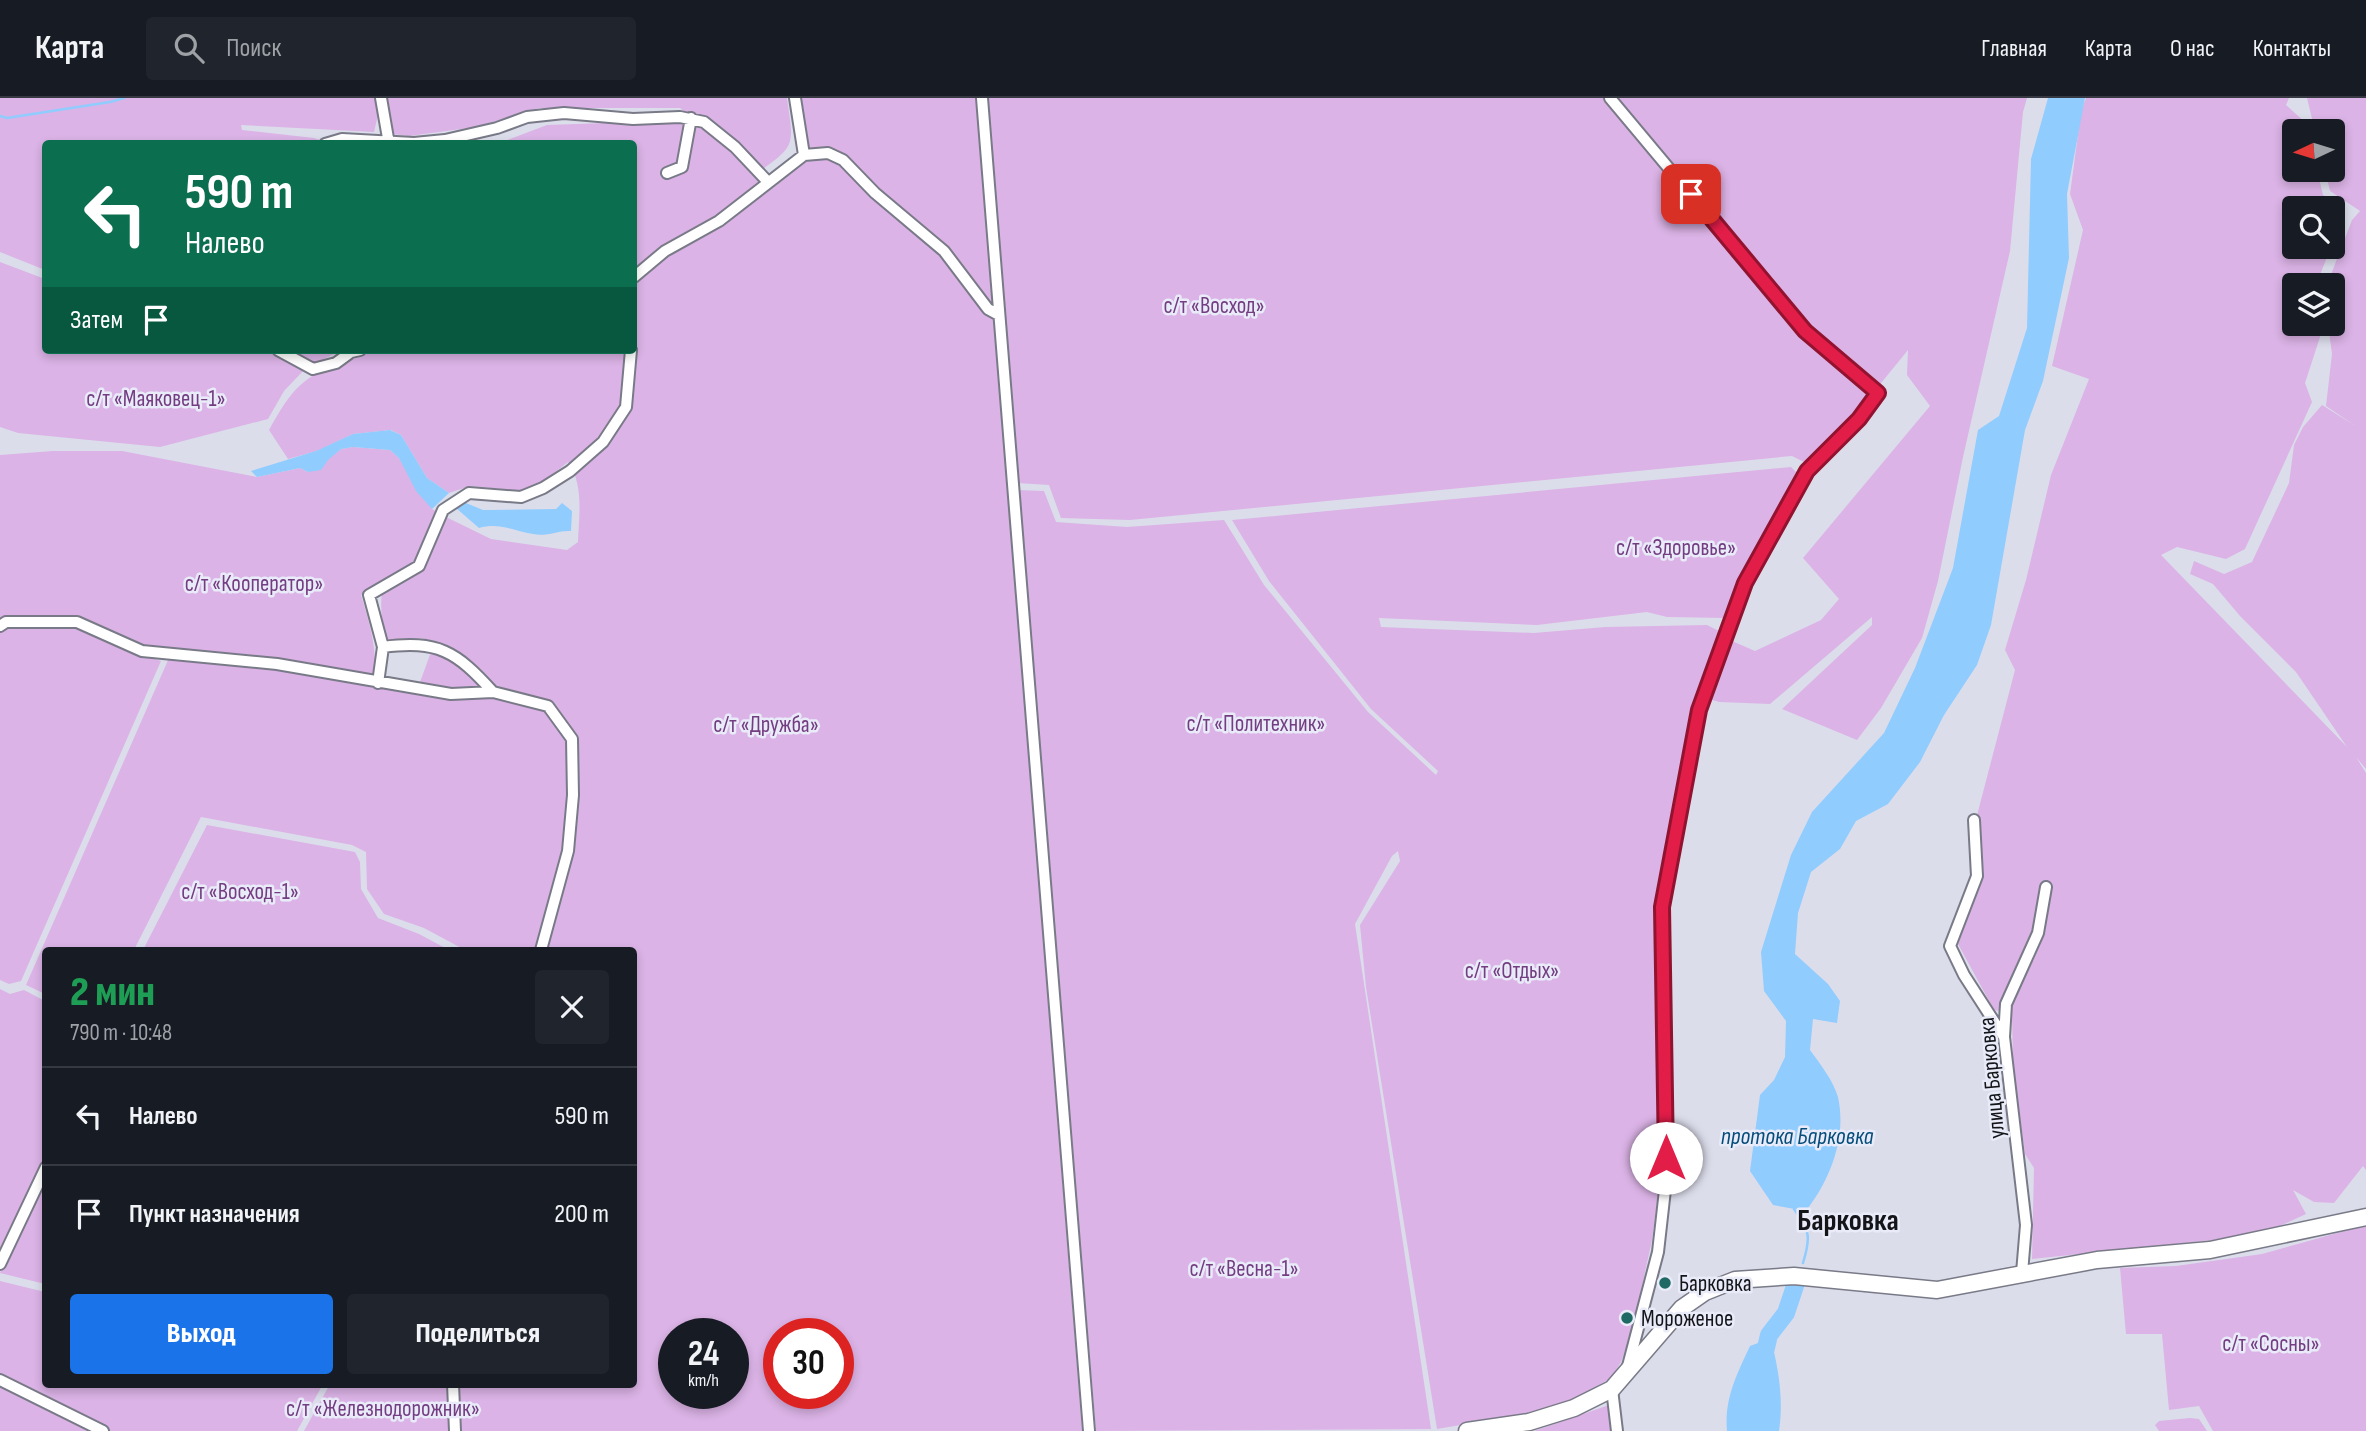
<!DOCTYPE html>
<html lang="ru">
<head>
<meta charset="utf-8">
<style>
	:root { --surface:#171b24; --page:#20242c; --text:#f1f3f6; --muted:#9ea1a6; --line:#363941; --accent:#1a73e8 }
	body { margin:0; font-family:"Sofia Sans Condensed",sans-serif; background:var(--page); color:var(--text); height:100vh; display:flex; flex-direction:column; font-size:26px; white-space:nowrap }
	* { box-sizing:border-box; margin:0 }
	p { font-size:23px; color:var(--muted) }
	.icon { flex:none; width:38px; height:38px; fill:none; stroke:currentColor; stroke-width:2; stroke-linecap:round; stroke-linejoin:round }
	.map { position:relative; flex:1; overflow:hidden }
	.details { position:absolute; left:42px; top:849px; width:595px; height:441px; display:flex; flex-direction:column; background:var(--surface); border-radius:7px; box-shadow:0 4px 10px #0003 }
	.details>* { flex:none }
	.banner { position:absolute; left:42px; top:42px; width:595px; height:214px; border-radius:7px; box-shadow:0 4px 10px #0003; background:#0b6e4f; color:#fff; overflow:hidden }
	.needle { width:46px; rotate:266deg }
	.tools { position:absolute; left:2282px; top:21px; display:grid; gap:14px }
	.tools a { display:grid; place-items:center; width:63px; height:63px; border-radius:7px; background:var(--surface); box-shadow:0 4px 10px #0003; font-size:35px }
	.speed { position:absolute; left:658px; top:1220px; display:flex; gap:14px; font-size:35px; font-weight:700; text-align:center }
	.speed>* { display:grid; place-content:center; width:91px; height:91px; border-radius:50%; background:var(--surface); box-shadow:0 4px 10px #0003; line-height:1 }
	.speed small { font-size:18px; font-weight:400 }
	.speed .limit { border:10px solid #d22; background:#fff; color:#111 }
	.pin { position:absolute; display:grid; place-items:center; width:60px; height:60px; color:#fff; margin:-30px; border-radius:14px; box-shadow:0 4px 10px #0006 }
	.me { position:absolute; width:77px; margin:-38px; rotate:0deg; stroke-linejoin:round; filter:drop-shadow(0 0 5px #0008) }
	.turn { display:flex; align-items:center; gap:24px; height:147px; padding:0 28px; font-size:32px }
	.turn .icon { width:91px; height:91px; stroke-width:2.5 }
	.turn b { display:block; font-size:49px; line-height:60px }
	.then { display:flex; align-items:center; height:66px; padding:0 28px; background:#0003; gap:14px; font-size:26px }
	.round { display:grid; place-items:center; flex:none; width:74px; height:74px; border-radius:7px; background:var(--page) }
	.summary { display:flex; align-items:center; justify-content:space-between; height:119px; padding:0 28px }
	h1 { font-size:42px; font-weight:800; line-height:52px; color:#1e9e55 }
	.action { display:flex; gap:14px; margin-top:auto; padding:14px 28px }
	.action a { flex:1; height:80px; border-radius:7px; background:var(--accent); color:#fff; font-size:28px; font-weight:800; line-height:80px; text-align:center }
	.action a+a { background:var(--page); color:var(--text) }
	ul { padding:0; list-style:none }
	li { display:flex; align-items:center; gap:21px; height:98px; padding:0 28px; border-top:2px solid var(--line) }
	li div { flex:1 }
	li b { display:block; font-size:26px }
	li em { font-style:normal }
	header { display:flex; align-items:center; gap:42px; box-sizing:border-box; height:98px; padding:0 35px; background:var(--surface); border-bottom:2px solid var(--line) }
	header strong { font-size:33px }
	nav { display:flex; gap:38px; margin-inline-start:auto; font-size:24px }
	.search { width:490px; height:63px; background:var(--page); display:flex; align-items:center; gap:18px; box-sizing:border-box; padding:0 24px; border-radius:7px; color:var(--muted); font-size:26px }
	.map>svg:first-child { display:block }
</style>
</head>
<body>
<header>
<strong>Карта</strong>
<div class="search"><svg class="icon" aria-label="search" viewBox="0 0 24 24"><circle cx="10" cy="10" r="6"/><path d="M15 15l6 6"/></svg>Поиск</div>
<nav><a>Главная</a><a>Карта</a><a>О нас</a><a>Контакты</a></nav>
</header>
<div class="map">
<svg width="2366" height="1333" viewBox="0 0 2366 1333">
	<rect width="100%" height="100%" fill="#dcddeb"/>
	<!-- green -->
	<path fill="#dbb3e6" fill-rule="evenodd" d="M0,0H382L374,34L241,27L242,32L314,40L330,45L46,46L45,172L0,154Z
		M386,0H787C794,50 796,47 756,76L767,91L807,59L797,0H977L1082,1333H458L457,1286H634V852H465L424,830L384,816L367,791L366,754L352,747L201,719L134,852H46L45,896L26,887L172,553L142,549L78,519L14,517L17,526L75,528L118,549L161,563L21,883L9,886L0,882V357L53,353H122L257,379L300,370L308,374L341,351L353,349L390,352L399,360L432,411L446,419L491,441L567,452L578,444C579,418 584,386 568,364L539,387L522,393L470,388L449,395L427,380L401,337L391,332L353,336L317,353L288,361L269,332C293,289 300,282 345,261L340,253L314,266L287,252H634V46L499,45L547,27L606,25L686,15L680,10H539L476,29L409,38L391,36ZM384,484C379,503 381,525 388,544L419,540L435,543L416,595L373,587C379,555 370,527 361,497ZM674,1236H733V1295H674ZM779,1236H838V1295H779Z
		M987,0H2027L2023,14L2010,153L1963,359L1938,483L1922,540L1881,610L1857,642L1782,611L1872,527V519L1770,606L1719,604L1709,601L1732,543L1755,553L1821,522L1839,501L1803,460L1930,308L1907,277L1908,252L1864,306L1808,366L1792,358L1130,422L1061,420L1049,387L1017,385Z
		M2086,0H2289L2286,7L2306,25L2308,33H2294V72H2317L2323,97L2345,112L2333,143V110H2294V149H2331L2316,187H2294V226H2318L2320,239L2305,285L2312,304L2245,451L2226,461L2177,449L2161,457L2347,649L2296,574L2240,518L2213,486L2190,476L2194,463L2224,476L2252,464L2289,385L2294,347L2303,329L2322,307L2354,327L2326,308L2332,256L2328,226H2333V187H2327L2352,122L2360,113L2330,93L2325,72H2333V33H2315L2307,0H2366V671L2356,659L2366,675V1072L2363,1068L2334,1105L2314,1104L2293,1092L2306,1116L2260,1137L2032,1161L2034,1070L2025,1056L2013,970L2012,915L1994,912L1958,846L1981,779L1975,725L2015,572L2005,552L2026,482L2051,377L2089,281L2052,268L2083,132L2070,96L2081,14Z
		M0,164L45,181L46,252H274L304,272L284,293L268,321L160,349L18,335L0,329Z
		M1791,369L1796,374L1740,481L1725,520L1667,519L1647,514L1537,527L1379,520L1381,529L1534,535L1605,529L1707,527L1719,533L1692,611L1658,809L1659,1088L1652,1142L1632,1234L1621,1264L1611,1280L1577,1300L1537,1314L1437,1331L1366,889L1360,827L1400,763L1398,753L1392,758L1355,826L1431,1331L1096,1333L1017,392L1044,393L1056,424L1127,429L1224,422L1264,487L1368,614L1436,677L1438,673L1371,611L1269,483L1232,422Z
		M207,727L355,754L360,764L361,791L378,820L419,836L449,852H143Z
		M0,891L10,896L24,892L45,903V1058L0,1156Z
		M45,1079V1186L0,1175Z
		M2366,1127V1333H2213L2199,1308L2169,1312L2162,1236H2126L2120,1170L2176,1168L2262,1156Z
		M0,1183L45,1194L46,1286H323L297,1333H110L0,1278Z
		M330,1286H448L449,1333H304Z
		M0,1288L94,1333H0Z
		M1612,1306L1615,1333H1531H1534Z
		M2190,1320L2199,1321L2207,1333H2159L2155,1327L2159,1323Z"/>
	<!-- water -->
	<path fill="#90ccfe" d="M2048,0H2085L2067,96L2069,160L2043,283L2025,332L1991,527L1977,567L1944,617L1920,664L1888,706L1856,723L1840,751L1811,774L1798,815L1795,856L1828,886L1840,903L1837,925L1813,921L1810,952C1820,966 1833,982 1838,999C1847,1040 1830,1082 1806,1113L1773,1107L1750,1073L1760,997L1774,982L1785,959L1786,923L1764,893L1761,854L1791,757L1812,714L1884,635L1915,570L1953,470L1978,332L1999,318L2027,230L2031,61Z
		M390,332L401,337L427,380L449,395L432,411L416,393L399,360L390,352L353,349L341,351L328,362L321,372L308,374L300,370L257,379L251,373L316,353L353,336Z
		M466,405L483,412L556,411L562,405L572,413L571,433C558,432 547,439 533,436C514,433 499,424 479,430L456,410Z
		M1758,1245L1774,1254C1780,1280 1783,1307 1779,1333H1727C1724,1301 1737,1276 1750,1248Z"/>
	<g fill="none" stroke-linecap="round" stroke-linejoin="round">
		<!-- stream -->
		<path stroke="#90ccfe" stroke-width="2.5" d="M0,18L7,20L110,4L124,0
			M1794,1111C1810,1133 1811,1139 1803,1165"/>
		<!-- river -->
		<path stroke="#90ccfe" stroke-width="18" d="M1761,1271L1769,1237L1786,1215L1795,1188"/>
		<!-- minor casing -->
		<g stroke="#797a87" stroke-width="14">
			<path id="minor" d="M381,0L389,46
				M795,0L804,57
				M982,0L1089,1333
				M1610,0L1805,233L1878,295L1859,321L1807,373L1745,485L1699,612L1662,809L1666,1083L1658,1154L1628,1268
				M325,46L342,41L414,45L445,42L497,30L527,19L564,15L633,21L680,19L704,24L735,49L768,84
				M667,75L682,69L691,20
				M634,179L665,153L719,123L804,57L828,55L843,62L875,95L944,153L988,211L999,217
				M278,252L313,271L336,265L351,254L360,252
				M0,528L6,524H77L142,553L277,566L451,596L493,594L548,608L572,641L573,697L568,753L541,852
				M383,549C438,542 456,553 493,594
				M378,585L383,549L369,497L419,468L443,412L469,395L521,399L543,390L570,373L603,344L626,309L631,252
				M1974,722L1977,778L1950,848L1964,877L2004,939
				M0,1166L46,1069
				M2022,1175L2026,1127L2004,939L2006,906L2038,835L2046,789
				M0,1282L103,1333
				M453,1286L455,1333
				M1612,1291L1617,1333"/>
		</g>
		<!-- secondary casing -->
		<g stroke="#797a87" stroke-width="19">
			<path id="secondary" d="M1467,1333L1529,1324L1574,1310L1612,1291L1682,1210L1705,1194L1735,1182L1794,1178L1937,1192L2097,1162L2210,1152L2366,1119"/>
		</g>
		<!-- minor -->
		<use href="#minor" stroke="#fff" stroke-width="10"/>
		<!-- secondary -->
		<use href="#secondary" stroke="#fff" stroke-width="16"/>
	</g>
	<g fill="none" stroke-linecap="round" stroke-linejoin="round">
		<!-- route casing -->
		<g stroke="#92132f" stroke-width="18">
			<path id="route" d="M1666,1060L1662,809L1699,612L1745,485L1807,373L1859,321L1878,295L1805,233L1691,96"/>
		</g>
		<!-- route -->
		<use href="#route" stroke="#e11d48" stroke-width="12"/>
	</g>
	<!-- markers -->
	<g fill="#1e6964" stroke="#e9ebf9" stroke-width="2.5">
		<circle cx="1665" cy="1185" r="7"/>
		<circle cx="1627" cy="1220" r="7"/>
	</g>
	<g text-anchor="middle" stroke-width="5" stroke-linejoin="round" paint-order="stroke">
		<!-- park labels -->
		<g font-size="23" fill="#743d82" stroke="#e9ebf9">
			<text x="1214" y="215">с/т «Восход»</text>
			<text x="156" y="308">с/т «Маяковец-1»</text>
			<text x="1676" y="457">с/т «Здоровье»</text>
			<text x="254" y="493">с/т «Кооператор»</text>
			<text x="1256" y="633">с/т «Политехник»</text>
			<text x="766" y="634">с/т «Дружба»</text>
			<text x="240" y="801">с/т «Восход-1»</text>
			<text x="1512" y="880">с/т «Отдых»</text>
			<text x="1244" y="1178">с/т «Весна-1»</text>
			<text x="2271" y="1253">с/т «Сосны»</text>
			<text x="383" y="1318">с/т «Железнодорожник»</text>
		</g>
		<!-- street labels -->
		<g font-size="23" fill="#141519" stroke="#e9ebf9">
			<text transform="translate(1991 980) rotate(-95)" y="8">улица Барковка</text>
		</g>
		<!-- poi labels -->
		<g font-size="23" fill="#141519" stroke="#e9ebf9" text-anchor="start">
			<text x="1679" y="1193">Барковка</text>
			<text x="1641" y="1228">Мороженое</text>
		</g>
		<!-- water labels -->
		<g font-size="24" font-style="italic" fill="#054d7b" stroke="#e9ebf9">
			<text x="1797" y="1046">протока Барковка</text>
		</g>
		<!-- district labels -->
		<g font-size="30" font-weight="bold" fill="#141519" stroke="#e9ebf9">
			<text x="1848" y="1132">Барковка</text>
		</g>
	</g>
</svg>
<div class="tools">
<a><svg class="needle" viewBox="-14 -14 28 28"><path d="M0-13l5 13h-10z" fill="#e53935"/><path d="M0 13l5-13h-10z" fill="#9ea1a6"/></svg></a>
<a><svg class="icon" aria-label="search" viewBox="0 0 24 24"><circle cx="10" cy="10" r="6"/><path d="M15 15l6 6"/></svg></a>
<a><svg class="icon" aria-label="layers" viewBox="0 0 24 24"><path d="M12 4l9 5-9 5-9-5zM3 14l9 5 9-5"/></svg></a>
</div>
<div class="speed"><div>24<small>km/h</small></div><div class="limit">30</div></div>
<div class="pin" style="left:1691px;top:96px;background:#d93025"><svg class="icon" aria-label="arrive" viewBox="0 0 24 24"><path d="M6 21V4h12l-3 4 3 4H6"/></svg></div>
<svg class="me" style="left:1666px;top:1060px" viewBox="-20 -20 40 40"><circle r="19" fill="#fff"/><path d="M0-13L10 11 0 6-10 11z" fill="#e11d48"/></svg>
<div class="banner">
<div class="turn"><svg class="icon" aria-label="left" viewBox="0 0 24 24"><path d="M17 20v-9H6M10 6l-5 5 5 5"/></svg><div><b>590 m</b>Налево</div></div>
<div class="then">Затем<svg class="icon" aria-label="arrive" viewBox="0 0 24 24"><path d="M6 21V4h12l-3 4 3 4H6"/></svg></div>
</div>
<section class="details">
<div class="summary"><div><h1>2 мин</h1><p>790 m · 10:48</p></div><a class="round"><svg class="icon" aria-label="close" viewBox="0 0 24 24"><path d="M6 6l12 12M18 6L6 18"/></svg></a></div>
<ul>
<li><svg class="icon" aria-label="left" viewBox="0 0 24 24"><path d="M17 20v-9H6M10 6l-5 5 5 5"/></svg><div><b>Налево</b></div><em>590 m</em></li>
<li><svg class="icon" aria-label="arrive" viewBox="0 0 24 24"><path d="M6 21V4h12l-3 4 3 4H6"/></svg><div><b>Пункт назначения</b></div><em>200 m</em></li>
</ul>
<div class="action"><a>Выход</a><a>Поделиться</a></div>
</section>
</div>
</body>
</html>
